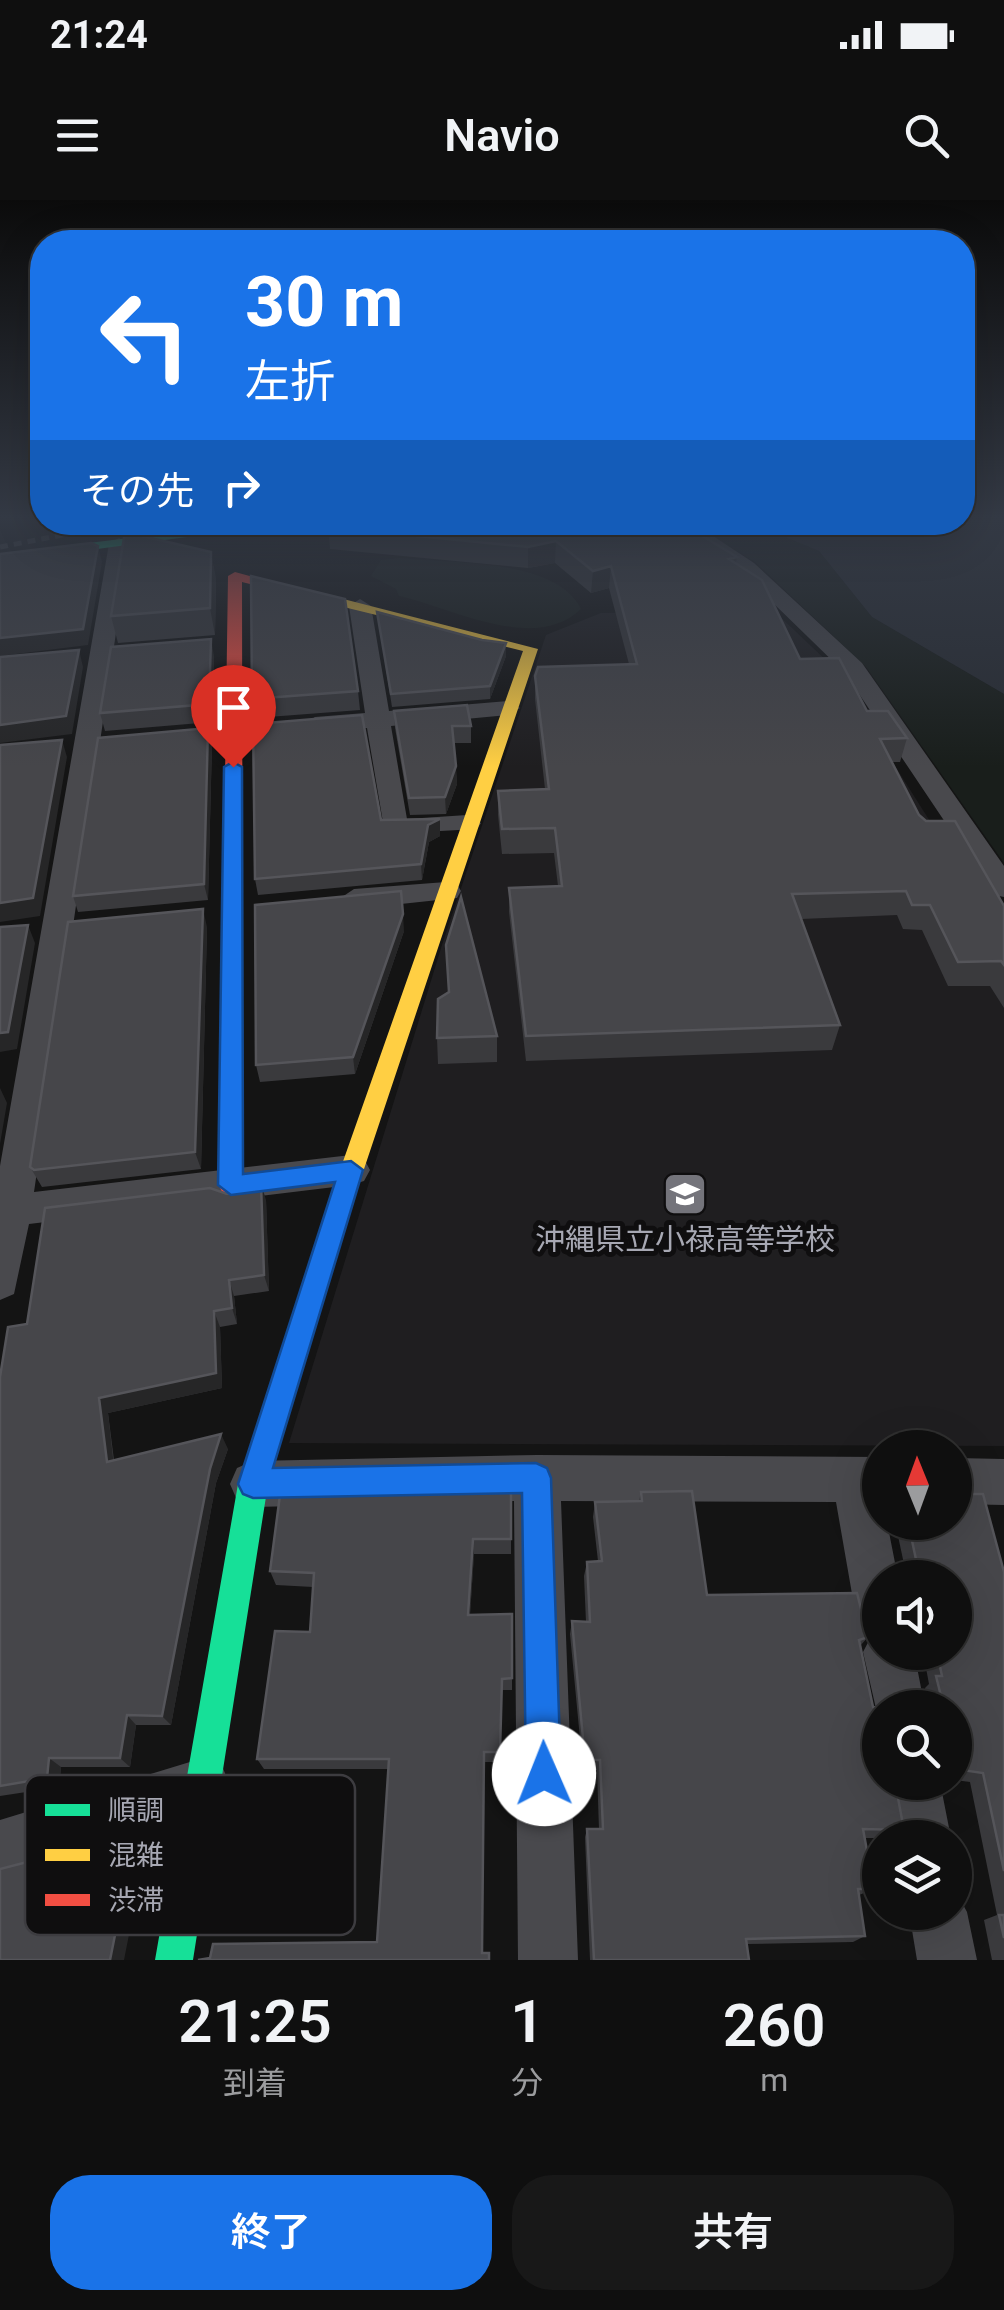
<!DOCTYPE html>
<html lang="ja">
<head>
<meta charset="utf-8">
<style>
	:root { --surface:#0f0f0f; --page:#181818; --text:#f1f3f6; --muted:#9b9c9e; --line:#2f2f2f; --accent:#1a73e8 }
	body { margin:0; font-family:Roboto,"Noto Sans JP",sans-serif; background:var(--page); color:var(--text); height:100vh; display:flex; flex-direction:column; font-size:38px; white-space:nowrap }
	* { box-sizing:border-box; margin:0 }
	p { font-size:32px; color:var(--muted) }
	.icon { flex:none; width:55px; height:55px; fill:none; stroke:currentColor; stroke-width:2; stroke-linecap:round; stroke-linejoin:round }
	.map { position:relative; height:1760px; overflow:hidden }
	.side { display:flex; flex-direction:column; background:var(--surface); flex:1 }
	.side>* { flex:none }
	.hud { position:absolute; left:30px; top:30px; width:945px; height:305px; border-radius:40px; box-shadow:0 10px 40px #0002,0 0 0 2px var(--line); background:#1a73e8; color:#fff; overflow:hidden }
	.needle { width:65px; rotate:359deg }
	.fabs { position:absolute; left:862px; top:1230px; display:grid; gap:20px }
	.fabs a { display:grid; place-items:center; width:110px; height:110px; border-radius:50%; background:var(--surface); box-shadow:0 10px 40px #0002,0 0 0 2px var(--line); font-size:50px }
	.pin { position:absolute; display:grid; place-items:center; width:85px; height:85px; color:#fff; margin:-102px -42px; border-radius:50% 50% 50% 0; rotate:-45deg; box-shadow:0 0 10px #0007 }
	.pin .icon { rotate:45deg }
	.me { position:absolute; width:110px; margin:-55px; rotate:359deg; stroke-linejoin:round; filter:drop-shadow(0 0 8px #0008) }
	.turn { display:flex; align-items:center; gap:35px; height:210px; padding:0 50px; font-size:45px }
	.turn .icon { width:130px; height:130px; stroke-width:2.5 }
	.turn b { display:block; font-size:70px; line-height:85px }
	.then { display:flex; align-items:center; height:95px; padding:0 50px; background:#0003; gap:20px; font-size:38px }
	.eta { display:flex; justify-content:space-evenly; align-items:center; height:170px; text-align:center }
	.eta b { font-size:60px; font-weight:600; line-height:70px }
	.action { display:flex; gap:20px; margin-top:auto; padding:20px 50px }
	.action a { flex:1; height:115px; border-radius:40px; background:var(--accent); color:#fff; font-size:40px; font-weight:600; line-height:115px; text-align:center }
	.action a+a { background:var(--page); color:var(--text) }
	.status { display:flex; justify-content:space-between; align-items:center; height:70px; padding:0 50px; background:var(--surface); direction:ltr }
	.status svg { height:28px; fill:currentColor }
	header { display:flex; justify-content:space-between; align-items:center; height:130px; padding:0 50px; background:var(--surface); font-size:45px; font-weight:600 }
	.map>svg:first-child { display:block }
</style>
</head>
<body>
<div class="status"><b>21:24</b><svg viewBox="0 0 49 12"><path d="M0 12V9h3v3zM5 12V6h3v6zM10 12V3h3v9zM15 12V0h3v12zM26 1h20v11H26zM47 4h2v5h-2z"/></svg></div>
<header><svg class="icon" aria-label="menu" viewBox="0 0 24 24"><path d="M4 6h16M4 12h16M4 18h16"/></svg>Navio<svg class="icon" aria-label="search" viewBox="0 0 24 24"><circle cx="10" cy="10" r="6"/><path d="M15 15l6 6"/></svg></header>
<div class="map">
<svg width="1004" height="1760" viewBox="0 0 1004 1760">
	<rect width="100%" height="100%" fill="#141414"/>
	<!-- built -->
	<path fill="#1f1e20" d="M773,410L831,465L1004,738V1246L289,1243L442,745L546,435L601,413Z"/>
	<!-- green -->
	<path fill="#191e1b" d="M691,323H754L801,340L819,351L872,417L1004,494V663L866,467L755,362Z
		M400,358C453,364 556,358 581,409C535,454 450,407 399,396L396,389L371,376L381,360Z"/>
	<!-- water -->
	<path fill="#292d34" d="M963,320H1004V494L872,417L819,351L752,323Z"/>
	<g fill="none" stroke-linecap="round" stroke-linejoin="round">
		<!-- street -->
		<path fill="#49494d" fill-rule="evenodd" d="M669,322H692L754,363L862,463L1004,666V697L994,695L845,473L740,371Z
			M119,338L129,344L34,992L351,955L364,959L370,970L364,981L351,985L29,1024L14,1094L0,1100V966L109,344Z
			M360,399L371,406L389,511L508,501L520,508L508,515L391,526L407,619L467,615L481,623L477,629L385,634L367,528L315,533L302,525L315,517L365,513L349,406Z
			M446,682L457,684L461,691L457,698L354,709L339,699L354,689Z
			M537,1255L880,1257V1322H887L898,1378H880V1452H914L925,1508H880V1526L863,1452L873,1433L862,1429L855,1411L836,1302L561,1301L578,1760H518L514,1301L253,1307L237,1300L230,1284L237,1268L253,1261Z
			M955,1258L1004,1259V1305L955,1304Z
			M203,1558L222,1566L230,1585L222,1604L0,1676V1620Z
			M886,1582H940L951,1638H895Z
			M955,1690L967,1712L977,1760H917L909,1712H955Z"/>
		<!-- fast -->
		<path fill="#16e098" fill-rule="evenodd" d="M259,322H300L0,362V354Z
			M346,977L355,980L358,987L268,1284L193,1760H155L238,1284L334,987L337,980Z"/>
		<!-- slow -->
		<path fill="#ffcf43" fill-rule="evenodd" d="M316,392L538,449L358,987L355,994L346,997L337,994L334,987L523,451L311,399L309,396Z"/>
		<!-- jam -->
		<path fill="#f24e42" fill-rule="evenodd" d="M235,372L323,396L316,400L242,382L243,985L240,992L231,995L222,992L219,985L228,376Z"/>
		<!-- rail -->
		<path stroke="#49494b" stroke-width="5" stroke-dasharray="8 6" stroke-linecap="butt" d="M0,347L130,322"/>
	</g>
	<!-- wall -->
	<path fill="#3a3a3d" d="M328,322L455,330H672L737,357L736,363L800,459L867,511L907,538L900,562H892L919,615L1004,706V808L990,786H948L922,730L903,729L897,715L801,719L840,825L832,850L526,861L509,712V688L558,686L554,653L502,654L498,615V591L545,589L535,499V476L629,464L609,388L591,393L555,363L528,368L330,349Z
		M216,378L215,435L118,443L111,416Z
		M377,412L506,456L490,499L392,507Z
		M214,456L212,522L105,531L100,513Z
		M358,491L360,510L255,518L252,499Z
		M394,511L471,526V543H454L457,584L446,614L410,615L395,528Z
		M212,544L208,700L78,712L73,696Z
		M381,620L440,636L429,642L422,680L258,695L255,679Z
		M207,727L201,969L42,987L30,967Z
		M404,731L355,874L260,882L256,865Z
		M446,745L497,836V862L438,864L437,838L449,792Z
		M227,994L266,1000L269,1091L234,1096L237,1124L220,1127L222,1188L108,1213L114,1260L228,1249L216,1283L171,1525H136L130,1567H61L59,1587L0,1596V1177L27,1124Z
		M641,1292L707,1395L868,1437L860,1446L873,1507L904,1630L892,1638H865L874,1689L859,1695L865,1736L853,1742L747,1744L749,1760H590L585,1637L587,1629H599L597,1570H583L570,1434L572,1421L586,1422L584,1376L587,1362L598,1361L593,1317L595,1302L639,1301Z
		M511,1294V1354H474L470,1415L512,1414V1490H502L500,1562H484L377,1742L389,1569H264L257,1559L310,1432L313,1387L276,1385L270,1371Z
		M895,1322H955L1004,1372V1760H992L984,1720L997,1715L970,1582L955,1580V1508H928L925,1488L929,1484L923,1452H955V1378H907Z"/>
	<!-- shaded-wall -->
	<path fill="#262627" d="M556,341L555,363L528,368V347Z
		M98,346L102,362L88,445L0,456V438Z
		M211,352L216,378L215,435L210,408Z
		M611,366L609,388L591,393L593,371Z
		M211,439L214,456L212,522L209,504Z
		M506,443V456L490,499V486Z
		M79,450L83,467L72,534L0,543V525Z
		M208,528L212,544L208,700L204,684Z
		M62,540L67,557L40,716L0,722V703Z
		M456,566L457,584L446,614L445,597Z
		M440,619V636L429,642L422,680L421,664L428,625Z
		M203,709L207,727L201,969L195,952Z
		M403,714L404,731L355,874L353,857Z
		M28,725L35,743L17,849L0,852V833Z
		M0,888L7,903L0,944Z
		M261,983L266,1000L269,1091L264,1075Z
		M229,1080L234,1096L237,1124L232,1108Z
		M214,1111L220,1127L222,1188L108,1213L115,1276L107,1262L99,1198Z
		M221,1234L228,1249L216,1283L171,1525L162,1516L210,1269Z
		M473,1339L474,1354L469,1428L468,1415Z
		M127,1515L136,1525L130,1567L120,1558Z
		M49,1558L61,1567L59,1587L47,1578Z
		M137,1625L149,1633L124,1760H110Z"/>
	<!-- building -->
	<path fill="#46464a" stroke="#55555a" stroke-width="2.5" d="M328,322H449L455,330L498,322H661L672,330L691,329L737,357L729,359L762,380L800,459L839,458L867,511H888L907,538L880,539L919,615L926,621H955L1004,706V765L1001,761L958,762L930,705H912L906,691L792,694L840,825L526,836L509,688L562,686L555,628L502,629L498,591L549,589L535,476L538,467L637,464L611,366L593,371L556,341L528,347L328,327Z
		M125,332L211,352L210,408L111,416Z
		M91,343L98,346L83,429L0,438V354Z
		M251,376L345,399L358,491L252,499Z
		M377,412L482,440L506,443L490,486L391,494Z
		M211,439L209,504L100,513L111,447Z
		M79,450L66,516L0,525V457Z
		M467,505L471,526H452L456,566L445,597L409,598L394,511Z
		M362,515L381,620L440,619L428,625L421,664L255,679L253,524Z
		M208,528L204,684L73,696L98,538Z
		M62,540L33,698L0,703V545Z
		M401,691L403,714L353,857L256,865L255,705Z
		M461,697L497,836L437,838L438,799L449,792L446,745Z
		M203,709L195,952L34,970L30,967L68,722Z
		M28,725L8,832L0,833V727Z
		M261,983L264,1075L229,1080L232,1108L214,1111L216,1173L99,1198L107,1262L221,1234L210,1269L162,1516L127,1515L120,1558H49L47,1578L0,1586V1177L8,1127L27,1124L45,1008L210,988L227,994Z
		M506,1290L511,1294V1339H473L468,1415L512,1414V1478L502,1479L500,1552H484L482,1753H489V1760H198L210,1758L213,1744L377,1742L389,1559H257L275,1431L310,1432L314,1373L270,1371L280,1295Z
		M692,1291L707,1395L857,1393L868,1437L859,1440L873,1507L881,1508H880V1582H895L904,1630L863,1629L874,1689H858L865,1736L746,1739L749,1760H594L587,1629H603L600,1560H585L572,1421L590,1422L587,1362L602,1361L595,1302L642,1301L641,1292Z
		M955,1294H983L1004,1372V1671L983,1573L955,1569V1508H938L936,1501L941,1496L936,1476H942L937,1452H955V1378H920L908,1322H955Z
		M137,1625L110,1760H0V1669L66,1652Z
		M999,1715H1004V1738Z"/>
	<!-- sky -->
	<linearGradient id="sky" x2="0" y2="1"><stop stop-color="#0b0b0b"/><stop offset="0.56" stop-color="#343a45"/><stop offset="1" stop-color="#343a45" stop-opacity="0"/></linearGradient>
	<rect width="1004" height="567" fill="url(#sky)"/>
	<!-- route -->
	<path fill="#1a73e8" stroke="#114b97" stroke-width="2.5" d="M233,562L242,567L243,974L351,961L363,970L273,1268L536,1263L547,1268L551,1278L561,1574L556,1587L544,1592L531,1587L526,1574L522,1293L253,1298L243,1294L238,1284L335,982L231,995L218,985L224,567Z"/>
	<!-- icons -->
	<defs>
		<g id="school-square" transform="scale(2.25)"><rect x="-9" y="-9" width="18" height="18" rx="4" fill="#74747b" stroke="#0f0e0f"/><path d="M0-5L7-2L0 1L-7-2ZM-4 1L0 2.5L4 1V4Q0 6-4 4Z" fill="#fff"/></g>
	</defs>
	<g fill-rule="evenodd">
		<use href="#school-square" x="685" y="994"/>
	</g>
	<g text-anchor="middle" stroke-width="10" stroke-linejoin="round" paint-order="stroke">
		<!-- poi labels -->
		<g font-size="30" fill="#a7a8b3" stroke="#0f0e0f">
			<text x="685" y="1050">沖縄県立小禄高等学校</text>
		</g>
	</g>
	<!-- legend -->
	<rect x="25" y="1575" width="330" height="160" rx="15" fill="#0f0e0f" stroke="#3d3c40" stroke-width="2.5"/>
	<rect x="45" y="1604" width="45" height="12" fill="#16e098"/>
	<rect x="45" y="1649" width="45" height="12" fill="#ffcf43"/>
	<rect x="45" y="1694" width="45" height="12" fill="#f24e42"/>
	<g font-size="28" fill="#a7a8b3">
		<text x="108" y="1620">順調</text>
		<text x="108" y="1665">混雑</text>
		<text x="108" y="1710">渋滞</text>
	</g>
</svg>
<div class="fabs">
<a><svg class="needle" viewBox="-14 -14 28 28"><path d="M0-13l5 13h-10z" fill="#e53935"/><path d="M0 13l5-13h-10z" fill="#9b9c9e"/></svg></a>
<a><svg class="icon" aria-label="sound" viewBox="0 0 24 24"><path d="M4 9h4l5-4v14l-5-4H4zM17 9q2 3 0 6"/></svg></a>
<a><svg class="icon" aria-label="search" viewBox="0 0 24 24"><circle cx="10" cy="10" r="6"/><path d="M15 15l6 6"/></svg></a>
<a><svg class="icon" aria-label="layers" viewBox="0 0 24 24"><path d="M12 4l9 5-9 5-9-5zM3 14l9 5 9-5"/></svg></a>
</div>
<div class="pin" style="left:233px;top:567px;background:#d93025"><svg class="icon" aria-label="arrive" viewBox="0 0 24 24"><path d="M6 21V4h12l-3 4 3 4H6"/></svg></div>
<svg class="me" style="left:544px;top:1574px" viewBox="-20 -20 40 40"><circle r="19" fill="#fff"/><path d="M0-13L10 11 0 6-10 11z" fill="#1a73e8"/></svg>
<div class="hud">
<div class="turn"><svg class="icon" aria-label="left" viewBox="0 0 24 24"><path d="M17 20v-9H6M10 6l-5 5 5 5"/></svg><div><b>30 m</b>左折</div></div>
<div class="then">その先<svg class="icon" aria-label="right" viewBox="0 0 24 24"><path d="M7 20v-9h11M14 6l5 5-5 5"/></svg></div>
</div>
</div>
<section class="side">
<div class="eta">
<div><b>21:25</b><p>到着</p></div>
<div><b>1</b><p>分</p></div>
<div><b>260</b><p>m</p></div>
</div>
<div class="action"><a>終了</a><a>共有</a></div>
</section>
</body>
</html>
